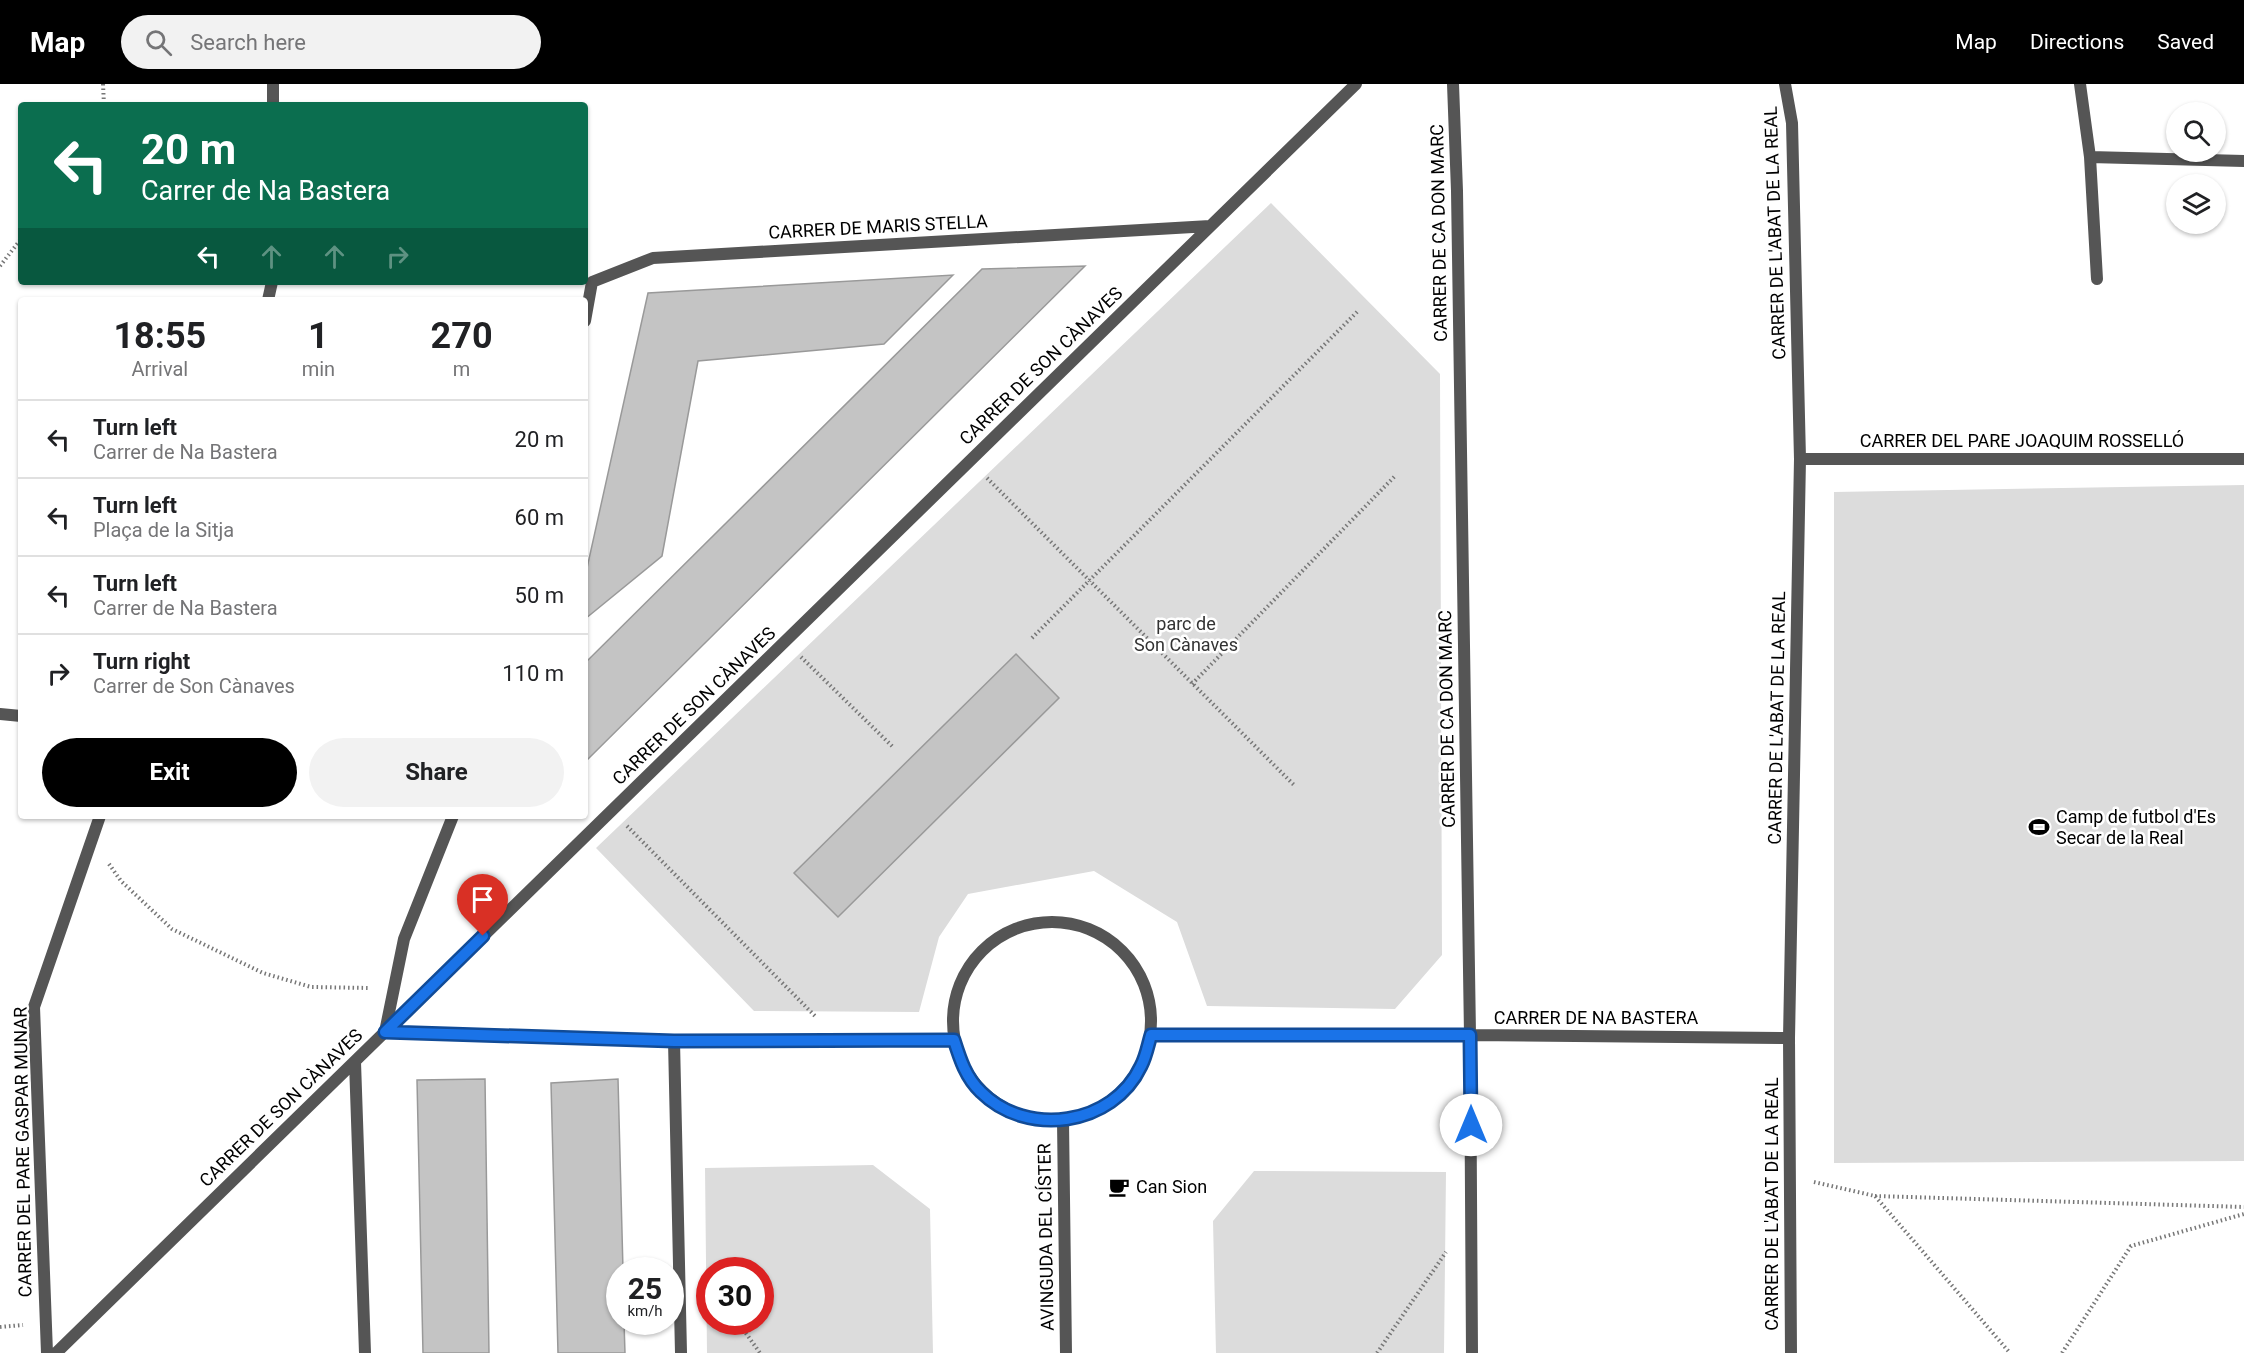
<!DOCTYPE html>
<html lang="en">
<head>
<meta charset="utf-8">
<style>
	:root { --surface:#fff; --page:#f2f2f2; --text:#202124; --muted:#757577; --line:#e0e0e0; --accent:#000 }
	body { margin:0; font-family:Roboto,sans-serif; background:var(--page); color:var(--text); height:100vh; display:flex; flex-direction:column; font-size:22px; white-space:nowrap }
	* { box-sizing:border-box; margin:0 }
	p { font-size:20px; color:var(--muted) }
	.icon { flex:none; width:33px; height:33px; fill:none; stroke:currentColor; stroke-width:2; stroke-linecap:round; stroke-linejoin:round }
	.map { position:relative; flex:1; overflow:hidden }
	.panel { position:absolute; left:18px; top:213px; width:570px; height:522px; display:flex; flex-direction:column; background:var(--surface); border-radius:6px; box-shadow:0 2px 4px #0004 }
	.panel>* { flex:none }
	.top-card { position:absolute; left:18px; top:18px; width:570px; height:183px; border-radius:6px; box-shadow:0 2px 4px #0004; background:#0b6e4f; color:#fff; overflow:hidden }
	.controls { position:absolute; left:2166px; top:18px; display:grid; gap:12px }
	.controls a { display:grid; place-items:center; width:60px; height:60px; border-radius:50%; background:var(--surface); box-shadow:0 2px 4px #0004; font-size:30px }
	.speed { position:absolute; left:606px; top:1173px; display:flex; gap:12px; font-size:30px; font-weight:700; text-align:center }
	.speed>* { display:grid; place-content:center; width:78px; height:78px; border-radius:50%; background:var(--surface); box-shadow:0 2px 4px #0004; line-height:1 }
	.speed small { font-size:15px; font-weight:400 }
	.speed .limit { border:9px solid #d22; background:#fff; color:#111 }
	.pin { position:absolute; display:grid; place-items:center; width:51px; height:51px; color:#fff; margin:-62px -26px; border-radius:50% 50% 50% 0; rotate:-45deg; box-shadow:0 0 6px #0007 }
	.pin .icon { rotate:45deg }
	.me { position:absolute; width:66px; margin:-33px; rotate:0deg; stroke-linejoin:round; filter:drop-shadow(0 0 4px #0008) }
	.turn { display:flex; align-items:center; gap:21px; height:126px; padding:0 24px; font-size:27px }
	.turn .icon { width:78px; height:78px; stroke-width:2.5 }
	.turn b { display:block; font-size:42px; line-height:51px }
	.lanes { display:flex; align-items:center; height:57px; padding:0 24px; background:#0003; justify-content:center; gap:30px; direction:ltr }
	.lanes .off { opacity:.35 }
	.eta { display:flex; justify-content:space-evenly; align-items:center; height:102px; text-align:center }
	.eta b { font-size:36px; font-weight:700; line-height:42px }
	.primary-button { display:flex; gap:12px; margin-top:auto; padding:12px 24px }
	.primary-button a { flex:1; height:69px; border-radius:36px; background:var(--accent); color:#fff; font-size:24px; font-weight:700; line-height:69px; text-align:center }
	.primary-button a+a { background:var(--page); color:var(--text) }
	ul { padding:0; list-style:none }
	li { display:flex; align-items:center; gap:18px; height:78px; padding:0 24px; border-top:2px solid var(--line) }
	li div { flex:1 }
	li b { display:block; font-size:22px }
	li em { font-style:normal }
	header { display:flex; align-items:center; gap:36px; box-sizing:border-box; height:84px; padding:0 30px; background:var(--accent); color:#fff }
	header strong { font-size:28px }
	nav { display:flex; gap:33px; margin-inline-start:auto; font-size:21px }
	.search { width:420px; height:54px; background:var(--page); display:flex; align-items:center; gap:15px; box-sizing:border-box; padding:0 21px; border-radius:33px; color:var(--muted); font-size:22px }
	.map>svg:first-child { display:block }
</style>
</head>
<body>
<header>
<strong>Map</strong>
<div class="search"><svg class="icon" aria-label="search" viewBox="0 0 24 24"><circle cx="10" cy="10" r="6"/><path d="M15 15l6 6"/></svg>Search here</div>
<nav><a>Map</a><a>Directions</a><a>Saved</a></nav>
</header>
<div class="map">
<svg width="2244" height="1269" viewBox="0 0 2244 1269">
	<rect width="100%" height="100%" fill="#fff"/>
	<!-- green -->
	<path fill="#dcdcdc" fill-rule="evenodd" d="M1271,119L1440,290L1442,871L1395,925L1207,922L1177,838L1094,787L968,810L939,853L919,928L754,927L596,764Z
		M2244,401V1077L1834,1079V408Z
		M873,1081L930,1125L933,1269H707L705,1084ZM760,1186V1238H710V1186Z
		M1254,1087L1446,1088L1444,1269H1216L1213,1137Z"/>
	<!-- building -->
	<path fill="#c4c4c4" stroke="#999" stroke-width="1.5" d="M1085,182L585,678V579L982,185Z
		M953,191L884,260L698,277L662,472L585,535V493L648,209Z
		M1016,570L1059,614L838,833L794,789Z
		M485,995L489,1269H423L417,996Z
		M618,995L623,1186H620V1238H624L625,1269H558L551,999Z"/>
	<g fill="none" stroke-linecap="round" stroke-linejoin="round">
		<!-- path -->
		<path stroke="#777" stroke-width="4" stroke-dasharray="1.5 3" stroke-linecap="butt" d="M103,0L104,21
			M0,182L21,155
			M987,394L1294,701
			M1032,554L1358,227
			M801,573L894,664
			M1192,600L1395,392
			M627,742L816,933
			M109,780L121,797L172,845L263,889L311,903L370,904
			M1814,1098L1875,1112L2010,1269
			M1875,1112L2244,1123
			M738,1238L760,1269
			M0,1243L23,1241
			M1377,1269L1446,1168
			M2062,1269L2131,1162L2244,1130"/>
		<!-- lane -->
		<path stroke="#555" stroke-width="12" d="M2080,0L2090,73L2097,195
			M2090,73L2244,77"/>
		<!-- street -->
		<path stroke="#555" stroke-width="12" d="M273,0V21
			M1453,0L1457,107L1470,951L1472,1269
			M1785,0L1792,39L1800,375L1789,954L1791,1269
			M268,216L272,198
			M585,237L592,198L653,174L1210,142
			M1800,375H2244
			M0,630L21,632
			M953 937a99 99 0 1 1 198 0a99 99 0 1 1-198 0Z
			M385,948L674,957L954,956
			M385,948L404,855L453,732
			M1151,951H1470L1789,954
			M674,957L681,1269
			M355,978L365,1269
			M1063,1037L1066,1269
			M47,1269L34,923L100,732
			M56,1269L1356,0"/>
	</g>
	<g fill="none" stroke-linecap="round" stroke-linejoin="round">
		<!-- route casing -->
		<g stroke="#114b97" stroke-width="15">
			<path id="route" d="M483,852L385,948L674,957L954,956C960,975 966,994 981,1008C1027,1054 1113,1042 1141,982C1146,973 1148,961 1151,951H1470L1471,1041"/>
		</g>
		<!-- route -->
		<use href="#route" stroke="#1a73e8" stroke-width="10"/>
	</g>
	<!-- icons -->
	<defs>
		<g id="stadium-bare" transform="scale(1.62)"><path d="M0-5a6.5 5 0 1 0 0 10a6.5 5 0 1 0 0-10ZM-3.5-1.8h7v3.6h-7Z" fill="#000" stroke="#fff" stroke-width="2.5" paint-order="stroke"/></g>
		<g id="cafe-bare" transform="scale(1.62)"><path d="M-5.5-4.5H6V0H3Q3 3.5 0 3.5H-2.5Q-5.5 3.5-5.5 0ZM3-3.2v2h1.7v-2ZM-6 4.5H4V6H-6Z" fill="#000" stroke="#fff" stroke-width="2.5" paint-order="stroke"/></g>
	</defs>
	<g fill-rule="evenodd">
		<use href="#stadium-bare" x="2039" y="743"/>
		<use href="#cafe-bare" x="1119" y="1103"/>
	</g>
	<g text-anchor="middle" stroke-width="5" stroke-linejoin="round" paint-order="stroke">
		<!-- street labels -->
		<g font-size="18" fill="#000" stroke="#fff">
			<text transform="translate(878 143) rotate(-3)" y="6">CARRER DE MARIS STELLA</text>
			<text transform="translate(1439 149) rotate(-91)" y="6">CARRER DE CA DON MARC</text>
			<text transform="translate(1775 149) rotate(-92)" y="6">CARRER DE L'ABAT DE LA REAL</text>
			<text transform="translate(1041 282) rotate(-44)" y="6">CARRER DE SON CÀNAVES</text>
			<text x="2022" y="363">CARRER DEL PARE JOAQUIM ROSSELLÓ</text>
			<text transform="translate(694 622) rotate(-44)" y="6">CARRER DE SON CÀNAVES</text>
			<text transform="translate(1777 634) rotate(-89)" y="6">CARRER DE L'ABAT DE LA REAL</text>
			<text transform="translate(1447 635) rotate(-91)" y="6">CARRER DE CA DON MARC</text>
			<text x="1596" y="940">CARRER DE NA BASTERA</text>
			<text transform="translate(281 1024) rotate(-44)" y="6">CARRER DE SON CÀNAVES</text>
			<text transform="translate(23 1068) rotate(-91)" y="6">CARRER DEL PARE GASPAR MUNAR</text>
			<text transform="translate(1772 1120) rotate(-90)" y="6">CARRER DE L'ABAT DE LA REAL</text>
			<text transform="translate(1046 1153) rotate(-91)" y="6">AVINGUDA DEL CÍSTER</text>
		</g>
		<!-- park labels -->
		<g font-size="18" fill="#333" stroke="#fff">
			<text x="1186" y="546">parc de<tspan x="1186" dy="21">Son Cànaves</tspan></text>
		</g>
		<!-- poi labels -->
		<g font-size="18" fill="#000" stroke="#fff" text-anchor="start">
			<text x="2056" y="739">Camp de futbol d'Es<tspan x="2056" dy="21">Secar de la Real</tspan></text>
			<text x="1136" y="1109">Can Sion</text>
		</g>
	</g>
</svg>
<div class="controls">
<a><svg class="icon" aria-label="search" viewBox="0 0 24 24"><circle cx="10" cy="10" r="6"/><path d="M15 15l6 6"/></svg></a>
<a><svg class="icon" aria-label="layers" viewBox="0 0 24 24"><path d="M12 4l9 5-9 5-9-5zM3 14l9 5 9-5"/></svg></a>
</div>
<div class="speed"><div>25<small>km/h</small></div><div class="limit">30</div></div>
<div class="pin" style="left:483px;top:852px;background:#d93025"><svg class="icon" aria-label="arrive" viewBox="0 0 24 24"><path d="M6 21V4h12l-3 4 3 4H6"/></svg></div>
<svg class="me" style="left:1471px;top:1041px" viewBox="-20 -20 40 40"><circle r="19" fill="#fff"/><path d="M0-13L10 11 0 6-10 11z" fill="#1a73e8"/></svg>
<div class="top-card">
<div class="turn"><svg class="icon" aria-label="left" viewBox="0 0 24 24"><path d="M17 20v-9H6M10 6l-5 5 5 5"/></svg><div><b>20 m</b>Carrer de Na Bastera</div></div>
<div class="lanes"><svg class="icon" aria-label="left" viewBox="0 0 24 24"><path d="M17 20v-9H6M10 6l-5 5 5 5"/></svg><svg class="icon off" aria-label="ahead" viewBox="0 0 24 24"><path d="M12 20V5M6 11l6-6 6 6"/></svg><svg class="icon off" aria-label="ahead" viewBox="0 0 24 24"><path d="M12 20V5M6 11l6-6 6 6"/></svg><svg class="icon off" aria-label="right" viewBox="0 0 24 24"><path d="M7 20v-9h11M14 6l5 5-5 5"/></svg></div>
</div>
<section class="panel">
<div class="eta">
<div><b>18:55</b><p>Arrival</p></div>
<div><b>1</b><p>min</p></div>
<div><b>270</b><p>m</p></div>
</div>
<ul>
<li><svg class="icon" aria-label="left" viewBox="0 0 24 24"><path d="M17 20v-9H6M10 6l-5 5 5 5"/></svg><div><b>Turn left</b><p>Carrer de Na Bastera</p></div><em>20 m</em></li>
<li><svg class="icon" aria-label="left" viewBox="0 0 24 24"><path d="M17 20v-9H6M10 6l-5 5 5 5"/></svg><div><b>Turn left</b><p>Plaça de la Sitja</p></div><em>60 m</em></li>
<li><svg class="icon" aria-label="left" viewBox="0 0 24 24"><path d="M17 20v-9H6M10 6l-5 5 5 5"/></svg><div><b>Turn left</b><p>Carrer de Na Bastera</p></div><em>50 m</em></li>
<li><svg class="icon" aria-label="right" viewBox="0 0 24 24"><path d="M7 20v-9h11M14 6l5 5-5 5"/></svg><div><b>Turn right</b><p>Carrer de Son Cànaves</p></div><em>110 m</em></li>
</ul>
<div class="primary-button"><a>Exit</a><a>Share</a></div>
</section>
</div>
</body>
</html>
